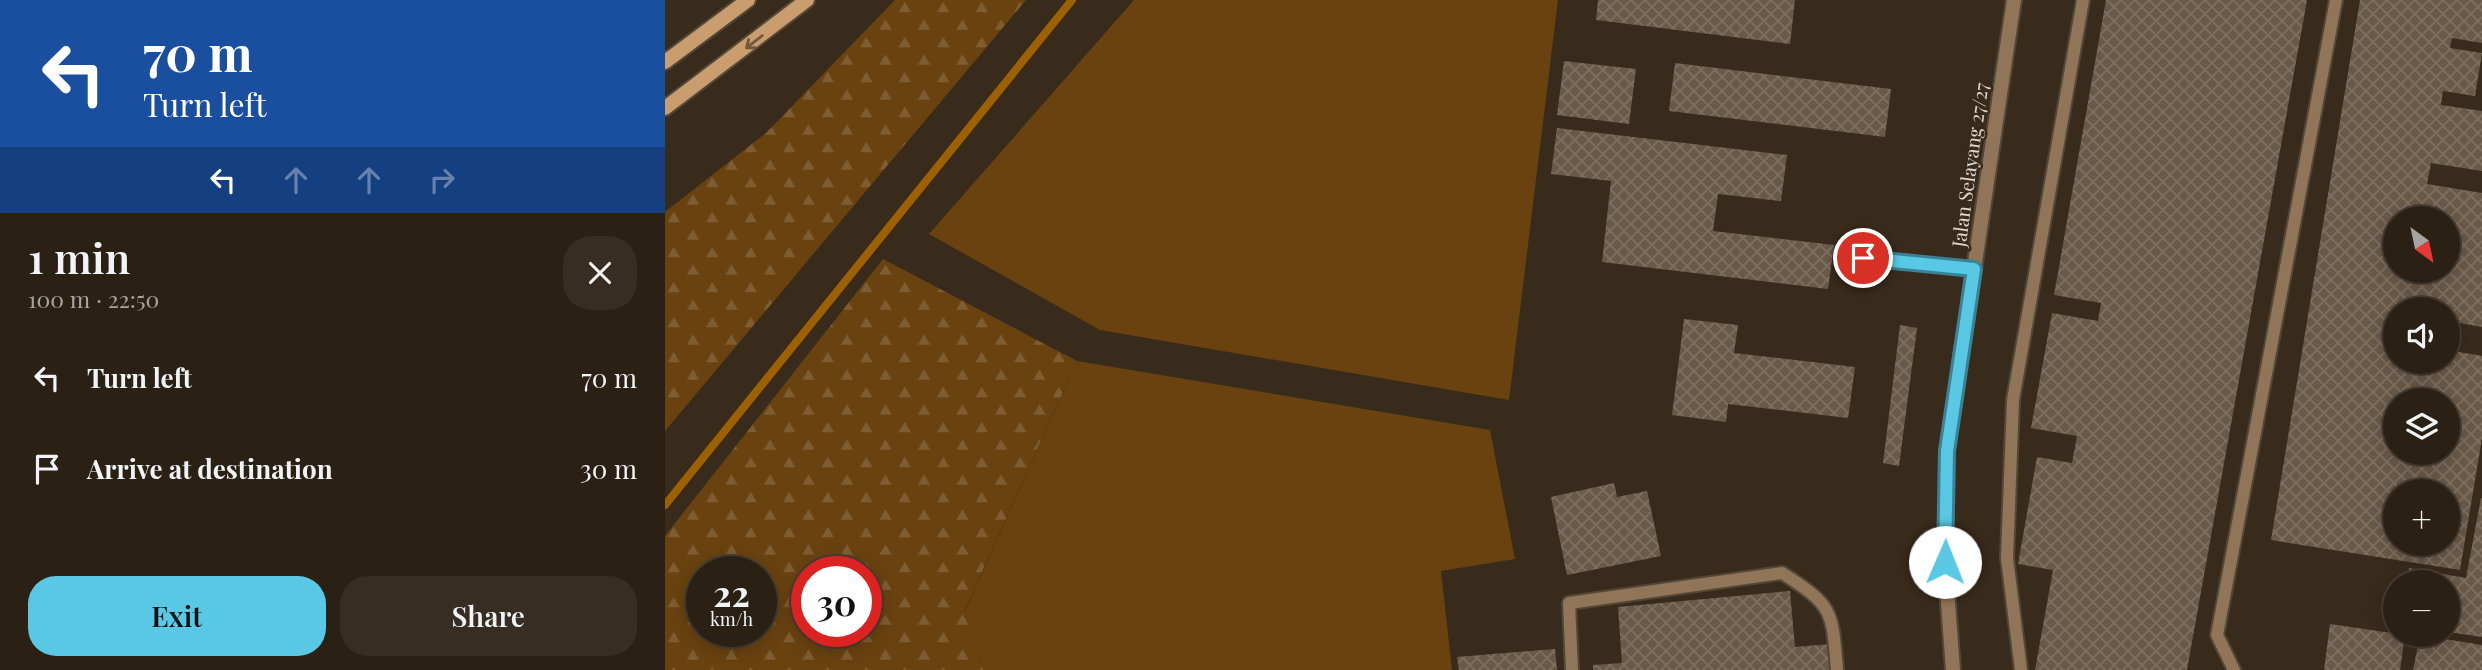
<!DOCTYPE html>
<html lang="en">
<head>
<meta charset="utf-8">
<style>
	:root { --surface:#2b2014; --page:#372d22; --text:#f1f3f6; --muted:#a6a3a0; --line:#473e34; --accent:#59c8e5 }
	body { margin:0; font-family:"Playfair Display",serif; background:var(--page); color:var(--text); height:100vh; display:flex; flex-direction:column; font-size:26px; white-space:nowrap }
	* { box-sizing:border-box; margin:0 }
	p { font-size:23px; color:var(--muted) }
	.icon { flex:none; width:38px; height:38px; fill:none; stroke:currentColor; stroke-width:2; stroke-linecap:round; stroke-linejoin:round }
	.map { position:relative; flex:1; overflow:hidden }
	.sheet { display:flex; flex-direction:column; background:var(--surface); width:665px }
	.sheet>* { flex:none }
	.hud { background:#1a4fa0; color:#fff; overflow:hidden }
	.needle { width:46px; rotate:147deg }
	.controls { position:absolute; left:1718px; top:206px; display:grid; gap:14px }
	.controls a { display:grid; place-items:center; width:77px; height:77px; border-radius:50%; background:var(--surface); box-shadow:0 4px 18px #0003,0 0 0 2px var(--line); font-size:35px }
	.speed { position:absolute; left:21px; top:556px; display:flex; gap:14px; font-size:35px; font-weight:700; text-align:center }
	.speed>* { display:grid; place-content:center; width:91px; height:91px; border-radius:50%; background:var(--surface); box-shadow:0 4px 18px #0003,0 0 0 2px var(--line); line-height:1 }
	.speed small { font-size:18px; font-weight:400 }
	.speed .limit { border:10px solid #d22; background:#fff; color:#111 }
	.pin { position:absolute; display:grid; place-items:center; width:60px; height:60px; color:#fff; margin:-30px; border:4px solid #fff; border-radius:50%; box-shadow:0 2px 7px #0007 }
	.me { position:absolute; width:77px; margin:-38px; rotate:1deg; stroke-linejoin:round; filter:drop-shadow(0 0 5px #0008) }
	.turn { display:flex; align-items:center; gap:24px; height:147px; padding:0 28px; font-size:32px }
	.turn .icon { width:91px; height:91px; stroke-width:2.5 }
	.turn b { display:block; font-size:49px; line-height:60px }
	.lanes { display:flex; align-items:center; height:66px; padding:0 28px; background:#0003; justify-content:center; gap:35px; direction:ltr }
	.lanes .off { opacity:.35 }
	.round { display:grid; place-items:center; flex:none; width:74px; height:74px; border-radius:28px; background:var(--page) }
	.summary { display:flex; align-items:center; justify-content:space-between; height:119px; padding:0 28px }
	h1 { font-size:42px; font-weight:600; line-height:52px }
	.cta { display:flex; gap:14px; margin-top:auto; padding:14px 28px }
	.cta a { flex:1; height:80px; border-radius:28px; background:var(--accent); color:#111; font-size:28px; font-weight:600; line-height:80px; text-align:center }
	.cta a+a { background:var(--page); color:var(--text) }
	ul { padding:0; list-style:none }
	li { display:flex; align-items:center; gap:21px; height:91px; padding:0 28px }
	li div { flex:1 }
	li b { display:block; font-size:26px }
	li em { font-style:normal }
	main { display:flex; flex:1; min-height:0 }
	.map>svg:first-child { display:block }
</style>
</head>
<body>
<main>
<section class="sheet">
<div class="hud">
<div class="turn"><svg class="icon" aria-label="left" viewBox="0 0 24 24"><path d="M17 20v-9H6M10 6l-5 5 5 5"/></svg><div><b>70 m</b>Turn left</div></div>
<div class="lanes"><svg class="icon" aria-label="left" viewBox="0 0 24 24"><path d="M17 20v-9H6M10 6l-5 5 5 5"/></svg><svg class="icon off" aria-label="ahead" viewBox="0 0 24 24"><path d="M12 20V5M6 11l6-6 6 6"/></svg><svg class="icon off" aria-label="ahead" viewBox="0 0 24 24"><path d="M12 20V5M6 11l6-6 6 6"/></svg><svg class="icon off" aria-label="right" viewBox="0 0 24 24"><path d="M7 20v-9h11M14 6l5 5-5 5"/></svg></div>
</div>
<div class="summary"><div><h1>1 min</h1><p>100 m · 22:50</p></div><a class="round"><svg class="icon" aria-label="close" viewBox="0 0 24 24"><path d="M6 6l12 12M18 6L6 18"/></svg></a></div>
<ul>
<li><svg class="icon" aria-label="left" viewBox="0 0 24 24"><path d="M17 20v-9H6M10 6l-5 5 5 5"/></svg><div><b>Turn left</b></div><em>70 m</em></li>
<li><svg class="icon" aria-label="arrive" viewBox="0 0 24 24"><path d="M6 21V4h12l-3 4 3 4H6"/></svg><div><b>Arrive at destination</b></div><em>30 m</em></li>
</ul>
<div class="cta"><a>Exit</a><a>Share</a></div>
</section>
<div class="map">
<svg width="1817" height="670" viewBox="0 0 1817 670">
	<defs>
		<pattern id="forest-firs" width="22" height="20" patternUnits="userSpaceOnUse" patternTransform="scale(1.75)"><rect width="22" height="20" fill="#694210"/><path d="M5 1l3.5 6h-7zM16 11l3.5 6h-7z" fill="#7e5d32"/></pattern>
		<pattern id="building-cross-hatch" width="8" height="8" patternUnits="userSpaceOnUse" patternTransform="scale(1.75)"><rect width="8" height="8" fill="#695948"/><path d="M0 0l8 8M0 8l8-8" fill="none" stroke="#7e7061"/></pattern>
	</defs>
	<rect width="100%" height="100%" fill="#392b1b"/>
	<!-- grass -->
	<path fill="#694210" d="M469,0H893L844,400L435,330L264,234Z
		M412,361L825,430L850,559L776,571L787,670H319L299,613Z"/>
	<!-- forest -->
	<path fill="url(#forest-firs)" fill-rule="evenodd" d="M230,0H361L0,431V212L101,133Z
		M218,259L412,361L299,612L319,670H0V536ZM37,572H96V632H37ZM142,572H201V632H142Z"/>
	<g fill="none" stroke-linecap="round" stroke-linejoin="round">
		<!-- stream -->
		<path stroke="#9e6101" stroke-width="8" d="M0,505L407,0"/>
	</g>
	<!-- building -->
	<path fill="url(#building-cross-hatch)" fill-rule="evenodd" d="M933,0H1130L1125,44L931,20Z
		M1441,0H1642L1522,670H1370L1388,570L1353,564L1372,457L1407,463L1412,436L1366,428L1387,313L1433,321L1436,303L1389,295Z
		M1695,0H1817V43L1787,38L1785,48L1817,53L1810,96L1778,91L1776,105L1817,111V171L1766,163L1762,184L1817,193V327L1783,321V310H1731V362H1783V350L1817,356V438L1795,570L1606,540ZM1731,219H1783V271H1731ZM1731,401H1783V453H1731ZM1731,492H1783V544H1731Z
		M899,61L971,69L964,124L892,115Z
		M1010,63L1226,89L1220,137L1004,111Z
		M892,128L1122,155L1116,201L1053,194L1048,231L1169,245L1163,289L937,262L946,181L886,174Z
		M1019,319L1073,325L1069,353L1190,367L1183,418L1063,404L1061,422L1007,415Z
		M1235,325L1252,328L1234,466L1218,463Z
		M949,483L952,497L982,491L996,556L902,575L886,497Z
		M1816,498H1817V637L1783,632V583H1742L1744,568L1801,578Z
		M1125,591L1130,647L1165,644L1167,670H928V665L957,663L953,607Z
		M1665,624L1740,635L1735,670H1659Z
		M1755,635L1817,645V670H1748Z
		M890,649L892,670H794L792,657Z"/>
	<g fill="none" stroke-linecap="round" stroke-linejoin="round">
		<!-- lane casing -->
		<g stroke="#544738" stroke-width="16">
			<path id="lane" d="M1198,258L1309,269
				M907,670L904,603L1117,573C1169,606 1167,611 1172,670
				M1356,670L1342,558L1348,400L1418,0
				M1569,670L1552,635L1671,0"/>
		</g>
		<!-- street casing -->
		<g stroke="#544738" stroke-width="18">
			<path id="street" d="M1288,670L1280,562L1282,451L1349,0"/>
		</g>
		<!-- secondary casing -->
		<g stroke="#544738" stroke-width="18">
			<path id="secondary" d="M0,62L83,0
				M0,108L142,0"/>
		</g>
		<!-- lane -->
		<use href="#lane" stroke="#917558" stroke-width="12"/>
		<!-- street -->
		<use href="#street" stroke="#917558" stroke-width="14"/>
		<!-- secondary -->
		<use href="#secondary" stroke="#c99d6e" stroke-width="14"/>
	</g>
	<!-- one-way arrows -->
	<defs><path id="oneway-shaft" d="M-6 0H5M1.5-3L5.5 0L1.5 3" fill="none" stroke-width="1.6" stroke-linecap="round" stroke-linejoin="round" transform="scale(1.75)"/></defs>
	<use stroke="#73593c" href="#oneway-shaft" transform="translate(89 42) rotate(142)"/>
	<g fill="none" stroke-linecap="round" stroke-linejoin="round">
		<!-- route casing -->
		<g stroke="#3a8295" stroke-width="18">
			<path id="route" d="M1198,258L1309,269L1282,451L1280,562"/>
		</g>
		<!-- route -->
		<use href="#route" stroke="#59c8e5" stroke-width="12"/>
	</g>
	<g text-anchor="middle" stroke-width="5" stroke-linejoin="round" paint-order="stroke">
		<!-- street labels -->
		<g font-size="19" fill="#e0d7ce" stroke="#392b1b">
			<text transform="translate(1305 165) rotate(-82)" y="7">Jalan Selayang 27/27</text>
		</g>
	</g>
</svg>
<div class="controls">
<a><svg class="needle" viewBox="-14 -14 28 28"><path d="M0-13l5 13h-10z" fill="#e53935"/><path d="M0 13l5-13h-10z" fill="#a6a3a0"/></svg></a>
<a><svg class="icon" aria-label="sound" viewBox="0 0 24 24"><path d="M4 9h4l5-4v14l-5-4H4zM17 9q2 3 0 6"/></svg></a>
<a><svg class="icon" aria-label="layers" viewBox="0 0 24 24"><path d="M12 4l9 5-9 5-9-5zM3 14l9 5 9-5"/></svg></a>
<a>+</a>
<a>−</a>
</div>
<div class="speed"><div>22<small>km/h</small></div><div class="limit">30</div></div>
<div class="pin" style="left:1198px;top:258px;background:#d93025"><svg class="icon" aria-label="arrive" viewBox="0 0 24 24"><path d="M6 21V4h12l-3 4 3 4H6"/></svg></div>
<svg class="me" style="left:1280px;top:562px" viewBox="-20 -20 40 40"><circle r="19" fill="#fff"/><path d="M0-13L10 11 0 6-10 11z" fill="#59c8e5"/></svg>
</div>
</main>
</body>
</html>
